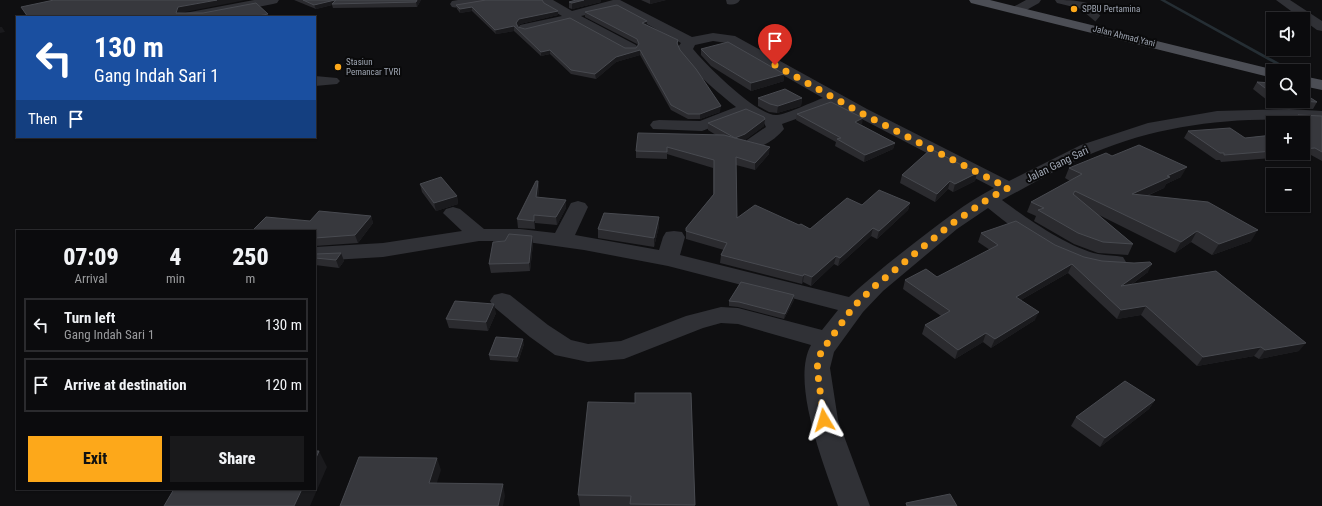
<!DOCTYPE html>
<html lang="en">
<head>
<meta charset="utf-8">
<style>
	:root { --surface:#0b0b0d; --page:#19191b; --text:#f1f3f6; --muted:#9a9b9d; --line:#2b2b2e; --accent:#fda81a }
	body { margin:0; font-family:"Roboto Condensed",sans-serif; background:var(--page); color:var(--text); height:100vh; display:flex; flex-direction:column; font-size:15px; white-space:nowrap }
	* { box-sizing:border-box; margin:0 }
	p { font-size:13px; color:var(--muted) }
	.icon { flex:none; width:22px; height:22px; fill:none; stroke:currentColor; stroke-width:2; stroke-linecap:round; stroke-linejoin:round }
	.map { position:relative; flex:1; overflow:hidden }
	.sheet { position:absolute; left:16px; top:230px; width:300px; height:260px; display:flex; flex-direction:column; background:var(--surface); border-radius:0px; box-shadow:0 1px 3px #0004,0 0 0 1px var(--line) }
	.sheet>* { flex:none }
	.top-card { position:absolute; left:16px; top:16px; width:300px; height:122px; border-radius:0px; box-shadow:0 1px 3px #0004,0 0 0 1px var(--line); background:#1a4fa0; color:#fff; overflow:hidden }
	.fabs { position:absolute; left:1266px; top:12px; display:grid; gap:8px }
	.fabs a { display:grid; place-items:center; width:44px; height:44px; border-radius:0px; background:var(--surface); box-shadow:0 1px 3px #0004,0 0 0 1px var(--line); font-size:20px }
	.pin { position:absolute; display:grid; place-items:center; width:34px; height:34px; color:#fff; margin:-41px -17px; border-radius:50% 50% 50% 0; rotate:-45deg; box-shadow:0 0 4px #0007 }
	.pin .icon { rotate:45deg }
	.me { position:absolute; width:44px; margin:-22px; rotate:353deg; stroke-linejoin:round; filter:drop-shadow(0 0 3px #0008) }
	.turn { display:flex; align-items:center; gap:14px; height:84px; padding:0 12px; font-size:18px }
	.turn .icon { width:52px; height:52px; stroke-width:2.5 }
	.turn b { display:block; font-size:28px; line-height:34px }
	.then { display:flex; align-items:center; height:38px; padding:0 12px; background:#0003; gap:8px; font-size:15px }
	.eta { display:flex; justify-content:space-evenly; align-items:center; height:68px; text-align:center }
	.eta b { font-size:24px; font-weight:800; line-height:28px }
	.primary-button { display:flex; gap:8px; margin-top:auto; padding:8px 12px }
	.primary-button a { flex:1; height:46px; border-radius:0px; background:var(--accent); color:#111; font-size:16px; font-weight:800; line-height:46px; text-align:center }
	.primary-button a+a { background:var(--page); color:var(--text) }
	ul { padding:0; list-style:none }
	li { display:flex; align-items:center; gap:12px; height:54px; margin:0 8px 6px; padding:0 4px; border:2px solid var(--line); border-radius:0px }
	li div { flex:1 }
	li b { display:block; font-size:15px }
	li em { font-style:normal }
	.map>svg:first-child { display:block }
</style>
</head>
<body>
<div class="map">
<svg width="1322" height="506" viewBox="0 0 1322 506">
	<rect width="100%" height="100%" fill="#0f0f11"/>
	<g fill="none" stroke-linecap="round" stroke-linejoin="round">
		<!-- stream -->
		<path fill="#252e34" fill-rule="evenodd" d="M1160,0H1165L1294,71H1288Z"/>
		<!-- minor-tunnel -->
		<path stroke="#2c2d31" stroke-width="14" stroke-dasharray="14 7" stroke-linecap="butt" d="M1090,17L1095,11"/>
		<!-- minor -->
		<path fill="#303136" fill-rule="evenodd" d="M254,0H279L277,3L273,4L205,17H179L180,14L185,13Z
			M458,0H488L486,3C476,5 462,9 452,7L450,4L452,1Z
			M541,0H553L572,11L613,0H620L692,37L713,33L735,36L867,109L1009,181L1081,145L1148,123L1217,111L1289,109L1322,111V121C1244,116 1166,122 1093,153C1062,166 1032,184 1002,200C1026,218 1069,248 1098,254C1107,256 1115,255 1123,257L1126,262L1123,267C1080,278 1019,234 988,208L957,229L883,291L863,312L834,352L830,368L838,420L870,506H838C825,467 790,382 811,345L738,324L721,323L703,328L624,359L588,362L555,355L530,337L494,307L490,301L494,295L502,293L510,295L548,325L571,340L588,344L621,341L686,316L721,307L738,308L822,330L838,310L668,266L584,250L520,241H479L383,257L315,261V247L383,243L462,231L443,213L446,209L453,207L460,209L484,229H520L555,233L571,203L578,201L585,203L588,207L575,235L659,250L663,237L666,232L674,231L682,232L685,237L680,255L849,297C870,278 891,261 913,244C939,224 965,203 994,188L835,105L782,124L784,129C776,139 759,151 747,148L744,144L747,140L766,127L764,123L746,114L702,131L653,129L650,125L653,121L659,120L700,121L736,107C721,95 684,65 678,47L681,43L618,8L581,16L636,45L638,48L636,51L631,52L626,51L571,21L525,32L520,31L518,28L520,25L562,16L545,6ZM713,41L727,43L823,98C812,102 787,114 777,115C758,117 705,64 693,49L695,45Z
			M726,0H740C737,5 732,5 727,4Z
			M1026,0H1041L1039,3L1021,13H1013L1011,10L1013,7Z
			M1055,0C1069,0 1092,0 1101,11L1099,14L1095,15L1086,10L1057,3Z
			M1276,0H1290L1322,21V31L1317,30Z
			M315,76L337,78L340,81L337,84L315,86Z"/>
		<!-- major -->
		<path fill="#4c4e55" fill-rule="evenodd" d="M969,0H990L1279,71H1273V78L971,3Z
			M1303,76L1322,80V90L1303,86Z"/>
	</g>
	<!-- wall -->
	<path fill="#2b2b2f" d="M294,0H421L417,7L333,8L332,5L316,9Z
		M641,0H666L650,4Z
		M569,2H601L572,9L569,8Z
		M544,3L558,11V15L520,24L518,26V27L625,48H636L638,46L637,44L585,17V12L647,25L678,40V45L680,50L720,112L700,119H688L671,110L640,55L616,62L596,79L571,74L550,54L541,56L514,31L496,34L472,11L460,13L457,9L456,5Z
		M701,49L784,74V81L751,91L711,66L701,55Z
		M1257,82L1273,83V101L1317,102L1313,109L1277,108L1253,89Z
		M758,98H802L801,106L777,113L769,112L758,106Z
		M797,114L862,125L895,143L893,149L864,162L835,146L836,142L796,120Z
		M1298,115L1322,116V161L1311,155L1221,162L1220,160H1216L1184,138L1188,131L1245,138L1273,135V153H1303V123H1277L1280,118L1296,117Z
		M708,123L764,126L745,140L769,154L755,170L736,165L737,218L799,225L810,229L862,205L910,203L908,210L877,239L871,236L838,266L834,264L811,286L803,282L802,284L720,263L721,255L724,250L686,239V228L713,195V168L667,154V159L636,158V151L716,135L708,130Z
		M1112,156L1181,177L1166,184L1164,188L1147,196L1251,241L1212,255L1191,242L1175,253L1099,215L1133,244L1128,255L1098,253L1074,244L1034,221L1036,216L1027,212L1031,202L1070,181L1065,178L1069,168Z
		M977,173L975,181L953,192L948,189L935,202L900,183L902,175Z
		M538,181L539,189L538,198L566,208L557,225L535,223V229L518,228L517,219Z
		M420,184L457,196L458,204L436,211L422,192Z
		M371,216L373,223L358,243L315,246V231L310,221Z
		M659,217V226L654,247L598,238V229Z
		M981,233L1055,245L1084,257L1148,272L1131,285L1299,351L1259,359L1254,356L1197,366L1141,315L1117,319L1068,273L1021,300L1035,320L991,348L983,342L955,359L922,334L925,325L941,316L903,289L905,280L937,277L990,250L978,242Z
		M505,241L533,244L530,271L491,273L489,264Z
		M341,253L344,261L339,268L315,265V254Z
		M794,300L784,319L738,307L729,306V301Z
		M496,313L488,331L449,328L446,319Z
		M524,344L518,362L490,360L489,355Z
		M691,393L695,506H580L578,495L635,403Z
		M1155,400L1149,409L1100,447L1071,426L1076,417Z"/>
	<!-- shaded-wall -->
	<path fill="#1a1a1d" d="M217,0H246L180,13H176L178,7Z
		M336,0L332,4V5L316,9L314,5Z
		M417,0H421L417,7L416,2Z
		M584,0H601V2L572,9V3Z
		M650,0H666L650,4Z
		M472,7V11L460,13V9Z
		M558,11V15L520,24L517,27L516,23L519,19Z
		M268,14L269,17H254Z
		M647,21V26L642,23Z
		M514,26V31L496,34L495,30Z
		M0,27H2L5,32L0,33Z
		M550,50V54L541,56V52Z
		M640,50V55L616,62L596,79L595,74L616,57Z
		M784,74V81L751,91V83Z
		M802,98L801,106L777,113L778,106Z
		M721,106L720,112L700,119V114Z
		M863,118L862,125L855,122Z
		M765,119L764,126L744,141L735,138Z
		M895,143L893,149L864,162L865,155Z
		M770,147L769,154L755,170V163Z
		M1187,167L1181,177L1166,184L1164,188L1127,204L1132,194L1167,176Z
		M977,173L975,181L953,192L955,184Z
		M538,181L539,189L537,206L536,197Z
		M950,181L948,189L935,202L937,194Z
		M457,196L458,204L436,211L434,203Z
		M566,200V208L557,225L556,217Z
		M910,203L908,210L877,239L879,231Z
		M534,215L535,223V229L534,221Z
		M371,216L373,223L358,243L355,235Z
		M659,217V226L654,247V238Z
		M873,228L871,236L838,266L840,258Z
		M1258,230L1251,241L1212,255L1219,244Z
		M1197,231L1191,242L1175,253L1181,242Z
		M532,236L533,244L530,271L529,263Z
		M341,253L344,261L339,268L336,260Z
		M836,256L834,264L811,286L812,277Z
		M1072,264L1068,273L1012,305L1016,297Z
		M1152,264L1148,272L1117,295L1121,286Z
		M804,274L803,282L802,284L803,276Z
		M794,295V300L784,319L785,314Z
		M494,304L496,313L488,331L486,322Z
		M1146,306L1141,315L1117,319L1121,310Z
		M1039,312L1035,320L991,348L995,339Z
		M986,333L983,342L955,359L958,350Z
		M523,339L524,344L518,362L517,357Z
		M1306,343L1299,351L1259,359L1265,350Z
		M1261,347L1254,356L1197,366L1203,357Z
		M1155,400L1149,409L1100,447L1105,438Z
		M319,451L327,467L310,506H294L302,489H315V460Z
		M437,458L441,470L433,495L429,483Z
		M503,484L505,496L503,506H498Z"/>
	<!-- building -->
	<path fill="#37383d" stroke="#484a50" d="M54,0H217L178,7L176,13H203L256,3L268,14L254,17H28L21,7Z
		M303,0H335L314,5Z
		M336,0H417L416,2L332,4Z
		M486,0H542L544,3L558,11L519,19L516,23L518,27L525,29L570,18L625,48H636L639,44L637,39L585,12L617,5L647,21L642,23L678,40L677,43L680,50L696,69L721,106L700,114H688L671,105L640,50L616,57L595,74L571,70L550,50L541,52L514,26L495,30L472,7L460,9L456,5Z
		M576,0H584L572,3L569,2Z
		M728,42L784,74L751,83L711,59L701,49Z
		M1257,82L1273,83V94Z
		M785,89L802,98L778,106L770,104L758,98Z
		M1303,93L1317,102L1299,101H1303Z
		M831,102L863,118L855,122L895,143L865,155L837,139L841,138L797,114Z
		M746,109L764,117L765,119L745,134L735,138L770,147L755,163L736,157L737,218L755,205L799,225L801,224L810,229L847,198L862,205L879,190L910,203L879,231L873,228L840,258L836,256L812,277L804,274L803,276L721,255L727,243L686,231V228L714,194V160L667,147V152L636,151L638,133L724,135L735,138L708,123Z
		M1298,115L1322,116V152L1315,148L1303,149V123H1288L1280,118L1302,117Z
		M1230,128L1245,138L1273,135V151L1224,155V153H1220L1188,131Z
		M1139,145L1187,167L1167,176L1170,177L1132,194L1208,202L1258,230L1219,244L1197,231L1181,242L1075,191L1073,194L1133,244L1103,242L1078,233L1038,210L1044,208L1031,202L1082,174L1069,168L1106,153L1112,156Z
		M931,149L977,173L955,184L950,181L937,194L902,175Z
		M441,177L457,196L434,203L420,184Z
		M536,181H538L536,197L566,200L556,217L534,215V221L517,219Z
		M319,211L371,216L355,235L315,238V231H252L266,217L310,221Z
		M604,213L659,217L654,238L598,229Z
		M1016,221L1055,245L1084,257L1102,261L1134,263L1150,262L1152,264L1121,286L1216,271L1306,343L1265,350L1261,347L1203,357L1146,306L1121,310L1072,264L1016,297L1039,312L995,339L986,333L958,350L925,325L950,311L905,280L926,269L937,277L998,245L981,233Z
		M509,234L532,236L529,263L489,264L493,242L505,241Z
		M341,253L336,260L315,258V254Z
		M741,282L794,295L785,314L739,302L729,301Z
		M455,301L494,304L486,322L446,319Z
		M496,337L523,339L517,357L489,355Z
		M1125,381L1155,400L1105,438L1076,417Z
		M635,393H691L695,505L630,504L631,496L578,495L588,402L635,403Z
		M315,451H319L315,460Z
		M359,457L437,458L429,483L503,484L498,506H340Z
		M174,489H302L294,506H164Z
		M950,494L957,506H907L906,503Z"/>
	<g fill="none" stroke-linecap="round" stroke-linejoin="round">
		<!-- route -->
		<path stroke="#fda81a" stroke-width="7" stroke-dasharray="0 12.6" d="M775,65L861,113L1008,188L988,199L950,225L875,286L854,306L821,352L817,368L824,420"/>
	</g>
	<!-- markers -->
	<g fill="#fda81a" stroke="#0a0a0b" stroke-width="1.5">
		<circle cx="1074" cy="9" r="4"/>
		<circle cx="338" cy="67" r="4"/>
	</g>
	<g text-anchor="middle" stroke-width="4" stroke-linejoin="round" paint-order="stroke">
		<!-- far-poi labels -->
		<g font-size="9" fill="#9fa6b3" stroke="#0a0a0b" text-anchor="start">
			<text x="1082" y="12">SPBU Pertamina</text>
			<text x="346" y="65">Stasiun<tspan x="346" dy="10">Pemancar TVRI</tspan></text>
		</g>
		<!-- far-street labels -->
		<g font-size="9" fill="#9fa6b3" stroke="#0a0a0b">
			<text transform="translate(1124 36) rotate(14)" y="3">Jalan Ahmad Yani</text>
		</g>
		<!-- street labels -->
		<g font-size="11" fill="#9fa6b3" stroke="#0a0a0b">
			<text transform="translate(1057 164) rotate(-26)" y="4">Jalan Gang Sari</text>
		</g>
	</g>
</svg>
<div class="fabs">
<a><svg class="icon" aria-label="sound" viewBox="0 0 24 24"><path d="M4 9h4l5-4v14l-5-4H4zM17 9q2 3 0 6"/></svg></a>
<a><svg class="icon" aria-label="search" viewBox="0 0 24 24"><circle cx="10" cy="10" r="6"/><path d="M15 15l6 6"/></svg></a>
<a>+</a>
<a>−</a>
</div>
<div class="pin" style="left:775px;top:65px;background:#d93025"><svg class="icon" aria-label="arrive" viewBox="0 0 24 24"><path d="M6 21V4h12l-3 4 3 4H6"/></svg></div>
<svg class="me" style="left:824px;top:420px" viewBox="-20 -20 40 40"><path d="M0-17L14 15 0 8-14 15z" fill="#fda81a" stroke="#fff" stroke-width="4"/></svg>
<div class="top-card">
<div class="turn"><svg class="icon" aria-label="left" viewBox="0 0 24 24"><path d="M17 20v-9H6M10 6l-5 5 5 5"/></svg><div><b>130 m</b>Gang Indah Sari 1</div></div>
<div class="then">Then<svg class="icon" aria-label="arrive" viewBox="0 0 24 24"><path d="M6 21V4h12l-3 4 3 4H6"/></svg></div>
</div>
<section class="sheet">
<div class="eta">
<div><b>07:09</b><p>Arrival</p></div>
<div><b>4</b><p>min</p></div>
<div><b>250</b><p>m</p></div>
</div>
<ul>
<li><svg class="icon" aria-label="left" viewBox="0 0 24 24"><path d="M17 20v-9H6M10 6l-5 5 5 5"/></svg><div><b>Turn left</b><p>Gang Indah Sari 1</p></div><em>130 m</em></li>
<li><svg class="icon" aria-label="arrive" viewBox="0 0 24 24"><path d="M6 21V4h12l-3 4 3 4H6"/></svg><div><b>Arrive at destination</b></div><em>120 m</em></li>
</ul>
<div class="primary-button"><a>Exit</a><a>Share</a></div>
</section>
</div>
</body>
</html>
